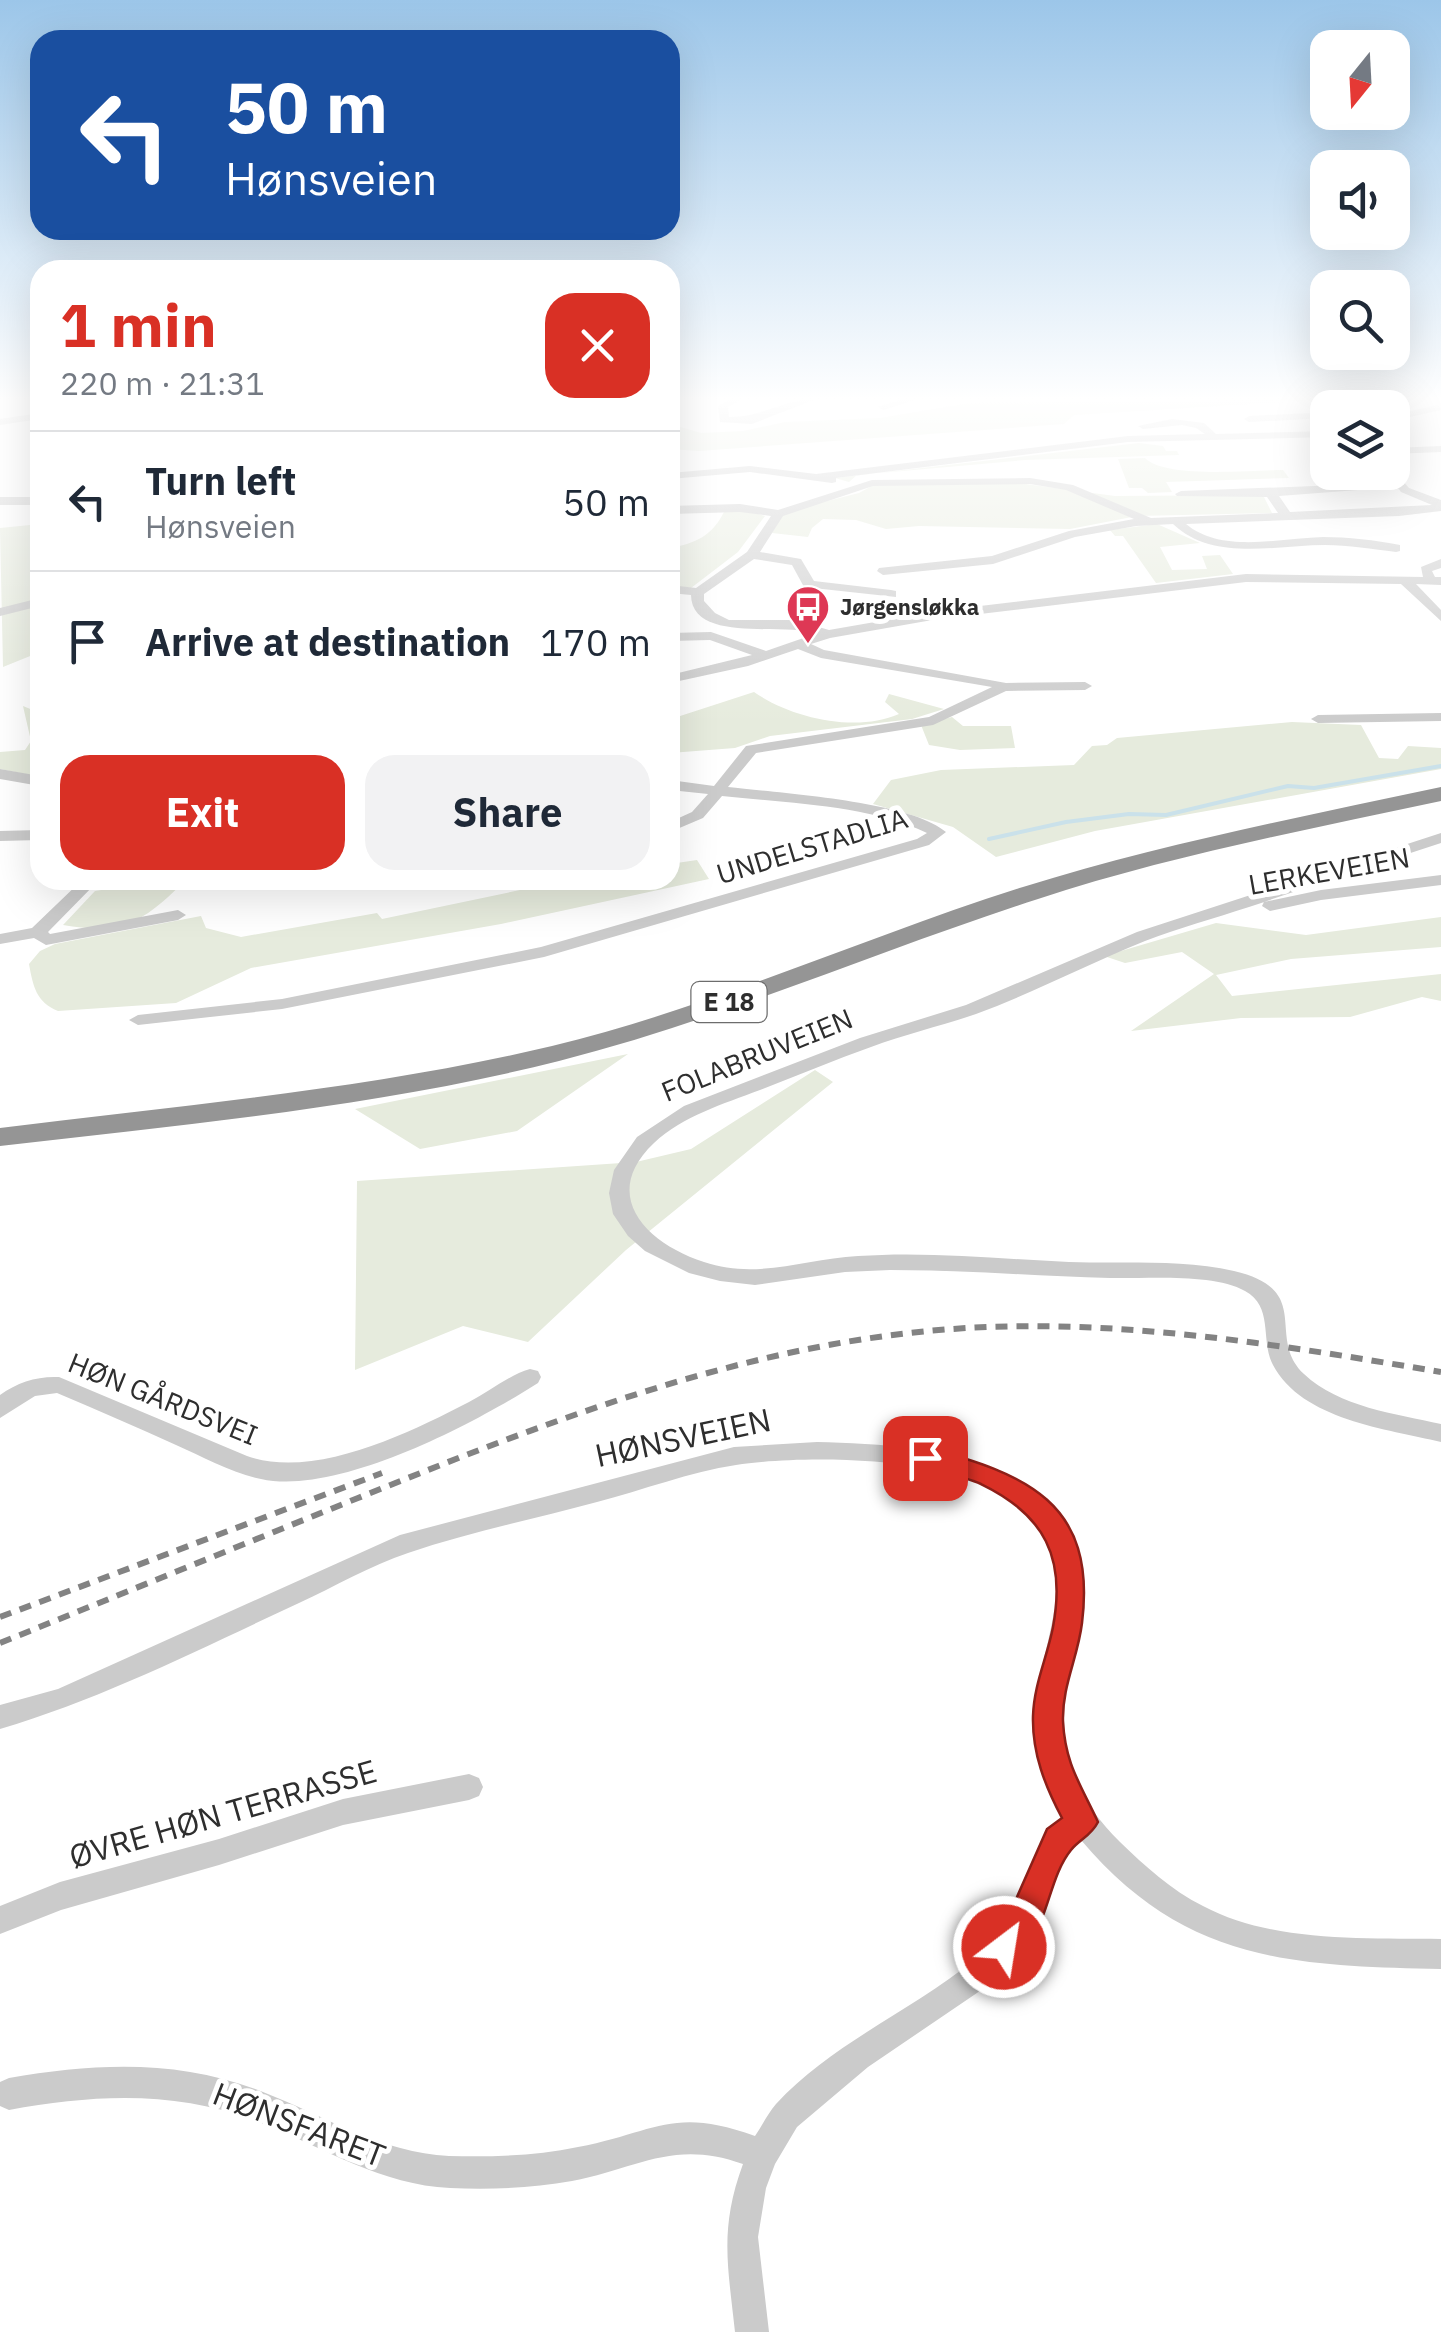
<!DOCTYPE html>
<html lang="en">
<head>
<meta charset="utf-8">
<style>
	:root { --surface:#fff; --page:#f2f2f3; --text:#1f2937; --muted:#747a83; --line:#e0e1e3; --accent:#d93025 }
	body { margin:0; font-family:"IBM Plex Sans",sans-serif; background:var(--page); color:var(--text); height:100vh; display:flex; flex-direction:column; font-size:38px; white-space:nowrap }
	* { box-sizing:border-box; margin:0 }
	p { font-size:32px; color:var(--muted) }
	.icon { flex:none; width:55px; height:55px; fill:none; stroke:currentColor; stroke-width:2; stroke-linecap:round; stroke-linejoin:round }
	.map { position:relative; flex:1; overflow:hidden }
	.details { position:absolute; left:30px; top:260px; width:650px; height:630px; display:flex; flex-direction:column; background:var(--surface); border-radius:30px; box-shadow:0 10px 40px #0002 }
	.details>* { flex:none }
	.hud { position:absolute; left:30px; top:30px; width:650px; height:210px; border-radius:30px; box-shadow:0 10px 40px #0002; background:#1a4fa0; color:#fff; overflow:hidden }
	.needle { width:65px; rotate:198deg }
	.tools { position:absolute; left:1310px; top:30px; display:grid; gap:20px }
	.tools a { display:grid; place-items:center; width:100px; height:100px; border-radius:20px; background:var(--surface); box-shadow:0 10px 40px #0002; font-size:50px }
	.pin { position:absolute; display:grid; place-items:center; width:85px; height:85px; color:#fff; margin:-42px; border-radius:20px; box-shadow:0 5px 15px #0006 }
	.me { position:absolute; width:110px; margin:-55px; rotate:31deg; stroke-linejoin:round; filter:drop-shadow(0 0 8px #0008) }
	.turn { display:flex; align-items:center; gap:35px; height:210px; padding:0 30px; font-size:45px }
	.turn .icon { width:130px; height:130px; stroke-width:2.5 }
	.turn b { display:block; font-size:70px; line-height:85px }
	.round { display:grid; place-items:center; flex:none; width:105px; height:105px; border-radius:30px; background:var(--page) }
	.headline { display:flex; align-items:center; justify-content:space-between; height:170px; padding:0 30px }
	h1 { font-size:60px; font-weight:800; line-height:75px; color:var(--accent) }
	.button { display:flex; gap:20px; margin-top:auto; padding:20px 30px }
	.button a { flex:1; height:115px; border-radius:30px; background:var(--accent); color:#fff; font-size:40px; font-weight:800; line-height:115px; text-align:center }
	.button a+a { background:var(--page); color:var(--text) }
	ul { padding:0; list-style:none }
	li { display:flex; align-items:center; gap:30px; height:140px; padding:0 30px; border-top:2px solid var(--line) }
	li div { flex:1 }
	li b { display:block; font-size:38px }
	li em { font-style:normal }
	.map>svg:first-child { display:block }
</style>
</head>
<body>
<div class="map">
<svg width="1441" height="2332" viewBox="0 0 1441 2332">
	<rect width="100%" height="100%" fill="#fff"/>
	<!-- green -->
	<path fill="#e6ebdd" d="M670,399H684L672,404L677,426L701,433L743,431L785,422L880,418L969,403L1335,399L1074,415L1064,424L699,451L670,449Z
		M1139,443L1163,446L1166,451H1177L1179,455L1025,460L857,475L849,482L835,478Z
		M1145,458C1165,479 1253,470 1283,470L1289,478L1166,482L1172,492L1148,493L1142,488H1129L1118,459Z
		M877,483H1018L1115,496L1263,495L1272,513L1137,516L1070,529L919,526L886,529L856,520L823,519L812,528L808,537L772,533L784,512L859,493Z
		M749,511L765,516L738,552L691,588L670,586V548C696,543 712,536 724,512Z
		M40,524V652L3,667L0,528Z
		M1157,524L1200,543L1160,547L1172,570L1207,569L1202,556L1220,555L1233,574L1156,583L1123,536H1115L1110,530Z
		M754,692C791,718 856,733 899,714L885,702L889,694L944,709L912,719L770,736L735,748L670,753V721L674,718Z
		M23,706L40,713V777L0,769V752L25,750L31,741Z
		M952,717L963,726H1011L1015,748L960,750L929,745L921,725Z
		M1292,722L1361,725L1379,758L1398,759L1408,746L1441,748V769L1095,831L996,857L953,827L873,804L891,780L941,770L1074,765L1092,746L1107,745L1117,738Z
		M697,860L709,879L501,924L251,968L176,1003L58,1011C36,1002 33,986 29,964L40,951L55,944L201,916L206,928L241,937L377,913L382,919L563,881C598,886 634,880 670,880V864Z
		M164,880H186C144,921 124,936 63,925L95,891Z
		M1441,917V947L1291,959L1216,975L1232,996L1441,974V1001L1422,997L1350,1017L1241,1018L1131,1031L1214,974L1182,952L1125,963L1104,956L1216,923L1306,935Z
		M628,1054L517,1131L420,1149L355,1109Z
		M815,1070L833,1082L626,1250L528,1342L463,1326L355,1370L357,1181L636,1162L691,1149Z"/>
	<g fill="none" stroke-linecap="round" stroke-linejoin="round">
		<!-- stream -->
		<path stroke="#cae1ea" stroke-width="4" d="M989,839L1066,822L1129,814L1166,815L1288,786L1314,788L1441,766"/>
		<!-- minor -->
		<path fill="#cbcbcb" fill-rule="evenodd" d="M730,399H743L728,407L729,417C762,418 785,398 816,399L752,424L720,422L718,406Z
			M902,399H918L883,410L878,407Z
			M1438,405L1441,410L1392,421V415Z
			M40,413V419L0,425V419Z
			M1310,413L1328,418V425L1309,419L1249,422L1244,419L1249,416Z
			M1172,419L1204,423L1216,434L1328,431V437L1128,442L836,478V482L832,483L750,472L670,479V473L750,466L816,474L1128,436L1205,434L1196,428L1182,425L1143,429L1138,426Z
			M1441,446V452L1392,454V448Z
			M1392,469L1409,488L1441,500V511L1399,516L1186,524C1222,554 1280,538 1323,537C1348,537 1375,540 1400,545V551L1396,552C1372,549 1349,545 1325,545C1275,545 1213,562 1173,524L1136,526L1075,537L993,564L883,575L877,571L879,568L992,556L1069,531L1134,519L1066,490L1030,484L873,486L783,516L760,552L801,559L814,581L891,590L896,591V597L804,587L792,565L754,559L704,594V601L715,613L729,620H795L829,630L938,611L1246,574L1423,577L1421,567L1441,559V568L1432,571L1435,577H1441V585L1416,584L1441,610V621L1401,584L1246,582L938,619L830,638L811,644L824,650L1006,683L1085,682L1092,686L1085,690L1006,691L933,725L756,753L728,787C779,793 910,801 946,832L929,845L544,957L282,1009L138,1025L129,1020L138,1015L282,999L541,947L917,839L927,833C870,805 785,803 722,796L703,818L670,832V822L692,812L708,794L670,790V780L714,786L746,746L929,717L992,687L821,658L798,649L748,666L670,683V675L752,655L710,640L670,641V633L711,632L766,651L815,634C787,621 692,645 691,595L670,593V585L696,588L747,552L771,516L740,512L670,514V506L740,504L778,510L872,480L1030,478L1073,485L1151,518L1278,513L1267,497L1177,496L1175,494L1181,491L1367,484L1371,485V489L1279,496L1290,512L1432,505L1401,492L1386,472H1392Z
			M0,497H40V505H0Z
			M40,598V606L0,616V608Z
			M1441,713V721L1318,723L1311,719L1318,715Z
			M0,769L40,776V786L0,779Z
			M40,830V840L0,841V831Z
			M1441,833V843C1377,864 1313,885 1249,907C1215,918 1179,928 1145,941C1088,964 1033,993 976,1014C941,1026 906,1034 871,1047C834,1060 797,1076 760,1090C723,1104 683,1116 654,1143C598,1196 648,1244 704,1262C756,1280 805,1259 858,1256C928,1251 999,1259 1069,1262C1123,1264 1181,1259 1234,1271C1315,1290 1265,1337 1304,1374C1339,1407 1396,1414 1441,1424V1442C1387,1429 1302,1420 1273,1365C1260,1340 1274,1307 1245,1291C1213,1273 1147,1279 1110,1278C1036,1276 963,1270 890,1270L845,1272L755,1285L720,1281L689,1273L645,1251L628,1236L613,1214L609,1193L614,1170L637,1137L684,1106L860,1038L966,1005L1137,932Z
			M1441,875V885L1321,900L1270,911L1262,906L1264,902L1321,890Z
			M82,880H99L48,932L50,934L178,910L186,915L178,920L46,945L34,938L0,944V934L32,928Z
			M382,880H407L383,890L375,885Z
			M530,1369L538,1371L541,1377L538,1383C474,1424 337,1496 261,1479C231,1473 204,1457 176,1445C137,1427 97,1410 57,1393L35,1396L0,1418V1395C18,1382 37,1376 59,1377L247,1456C314,1480 409,1433 469,1402C489,1392 509,1375 530,1369Z
			M817,1442C915,1444 1085,1455 1083,1589C1082,1634 1060,1677 1061,1723C1063,1771 1087,1809 1120,1842C1145,1866 1171,1890 1203,1906C1273,1943 1364,1938 1441,1939V1969C1292,1966 1184,1962 1081,1840L1068,1849L1031,1936L999,1978L868,2067L797,2127L775,2164L766,2188L758,2237L769,2332H735C728,2266 719,2229 743,2164C674,2139 638,2168 572,2181C532,2188 491,2190 450,2188C382,2185 326,2149 264,2124C180,2090 97,2094 9,2110L0,2106V2082L9,2078C97,2063 179,2059 263,2092C325,2116 382,2153 449,2156C493,2157 536,2156 578,2147C656,2132 673,2106 755,2136C762,2126 768,2113 776,2104C832,2043 914,2010 975,1959C1021,1921 1023,1849 1065,1818C1047,1788 1034,1754 1035,1718C1036,1651 1081,1584 1037,1522C991,1454 809,1454 736,1465C690,1472 643,1490 597,1502C535,1519 470,1532 408,1553C371,1565 334,1587 299,1603C200,1649 104,1698 0,1729V1705L58,1689L400,1535L734,1447Z
			M469,1774L479,1778L483,1787L479,1796L469,1800L343,1825L219,1865L61,1910L0,1934V1906L60,1882L219,1839L343,1799Z"/>
		<!-- highway -->
		<path fill="#959595" fill-rule="evenodd" d="M1441,787V801C1306,830 1169,856 1038,899C877,951 723,1019 559,1061C377,1107 187,1124 0,1146V1128C184,1105 371,1089 552,1046C713,1007 865,937 1023,887C1160,844 1301,817 1441,787Z"/>
		<!-- rail -->
		<path stroke="#838383" stroke-width="6" stroke-dasharray="12 9" stroke-linecap="butt" d="M0,1617L382,1473
			M0,1643C119,1595 239,1546 358,1498C549,1421 745,1344 952,1329C1116,1317 1280,1345 1441,1372"/>
	</g>
	<!-- sky -->
	<linearGradient id="sky" x2="0" y2="1"><stop stop-color="#9cc6e9"/><stop offset="0.55" stop-color="#fff"/><stop offset="1" stop-color="#fff" stop-opacity="0"/></linearGradient>
	<rect width="1441" height="725" fill="url(#sky)"/>
	<!-- route -->
	<path fill="#d93025" stroke="#8d1f18" stroke-width="2.5" d="M925,1447C1026,1474 1097,1502 1082,1623C1078,1657 1062,1686 1063,1721C1065,1764 1081,1785 1098,1822C1091,1836 1080,1839 1071,1850C1044,1883 1049,1946 1004,1963L992,1959L987,1947L1009,1915L1047,1829L1062,1818C1045,1786 1032,1753 1033,1716C1034,1684 1047,1658 1053,1627C1066,1558 1045,1515 981,1484C961,1475 936,1472 915,1465L911,1458L915,1450Z"/>
	<!-- icons -->
	<defs>
		<g id="bus-pin" transform="scale(2.25)"><path d="M0 17L-7.5 6A9.5 9.5 0 1 1 7.5 6Z" fill="#de3855" stroke="#fff"/><path d="M-5-6H5V4H4V6H2V4H-2V6H-4V4H-5ZM-3.5-4V0h7V-4ZM-3.5 1.2v1.5H-2V1.2ZM2 1.2v1.5H3.5V1.2Z" fill="#fff"/></g>
	</defs>
	<g fill-rule="evenodd">
		<use href="#bus-pin" x="808" y="607"/>
	</g>
	<g text-anchor="middle" stroke-width="10" stroke-linejoin="round" paint-order="stroke">
		<!-- far-poi labels -->
		<g font-size="22" font-weight="bold" fill="#2e2e2e" stroke="#fff" text-anchor="start">
			<text x="840" y="615">Jørgensløkka</text>
		</g>
		<!-- shield labels -->
		<rect fill="#fff" stroke="#6d6d6d" stroke-width="2.5" x="691.5" y="982" width="75" height="40" rx="8"/>
		<g font-size="25" font-weight="bold" fill="#2e2e2e">
			<text x="729" y="1011">E 18</text>
		</g>
		<!-- street labels -->
		<g font-size="28" fill="#2e2e2e" stroke="#fff">
			<text transform="translate(812 846) rotate(-17)" y="10">UNDELSTADLIA</text>
			<text transform="translate(1329 871) rotate(-10)" y="10">LERKEVEIEN</text>
			<text transform="translate(757 1055) rotate(-22)" y="10">FOLABRUVEIEN</text>
			<text transform="translate(163 1399) rotate(22)" y="10">HØN GÅRDSVEI</text>
		</g>
		<!-- near-street labels -->
		<g font-size="32" fill="#2e2e2e" stroke="#fff">
			<text transform="translate(683 1438) rotate(-12)" y="11">HØNSVEIEN</text>
			<text transform="translate(223 1814) rotate(-16)" y="11">ØVRE HØN TERRASSE</text>
			<text transform="translate(299 2125) rotate(21)" y="11">HØNSFARET</text>
		</g>
	</g>
</svg>
<div class="tools">
<a><svg class="needle" viewBox="-14 -14 28 28"><path d="M0-13l5 13h-10z" fill="#e53935"/><path d="M0 13l5-13h-10z" fill="#747a83"/></svg></a>
<a><svg class="icon" aria-label="sound" viewBox="0 0 24 24"><path d="M4 9h4l5-4v14l-5-4H4zM17 9q2 3 0 6"/></svg></a>
<a><svg class="icon" aria-label="search" viewBox="0 0 24 24"><circle cx="10" cy="10" r="6"/><path d="M15 15l6 6"/></svg></a>
<a><svg class="icon" aria-label="layers" viewBox="0 0 24 24"><path d="M12 4l9 5-9 5-9-5zM3 14l9 5 9-5"/></svg></a>
</div>
<div class="pin" style="left:925px;top:1458px;background:#d93025"><svg class="icon" aria-label="arrive" viewBox="0 0 24 24"><path d="M6 21V4h12l-3 4 3 4H6"/></svg></div>
<svg class="me" style="left:1004px;top:1947px" viewBox="-20 -20 40 40"><circle r="17" fill="#d93025" stroke="#fff" stroke-width="3"/><path d="M0-11L8 9 0 5-8 9z" fill="#fff"/></svg>
<div class="hud">
<div class="turn"><svg class="icon" aria-label="left" viewBox="0 0 24 24"><path d="M17 20v-9H6M10 6l-5 5 5 5"/></svg><div><b>50 m</b>Hønsveien</div></div>
</div>
<section class="details">
<div class="headline"><div><h1>1 min</h1><p>220 m · 21:31</p></div><a class="round" style="background:#d93025;color:#fff"><svg class="icon" aria-label="close" viewBox="0 0 24 24"><path d="M6 6l12 12M18 6L6 18"/></svg></a></div>
<ul>
<li><svg class="icon" aria-label="left" viewBox="0 0 24 24"><path d="M17 20v-9H6M10 6l-5 5 5 5"/></svg><div><b>Turn left</b><p>Hønsveien</p></div><em>50 m</em></li>
<li><svg class="icon" aria-label="arrive" viewBox="0 0 24 24"><path d="M6 21V4h12l-3 4 3 4H6"/></svg><div><b>Arrive at destination</b></div><em>170 m</em></li>
</ul>
<div class="button"><a>Exit</a><a>Share</a></div>
</section>
</div>
</body>
</html>
